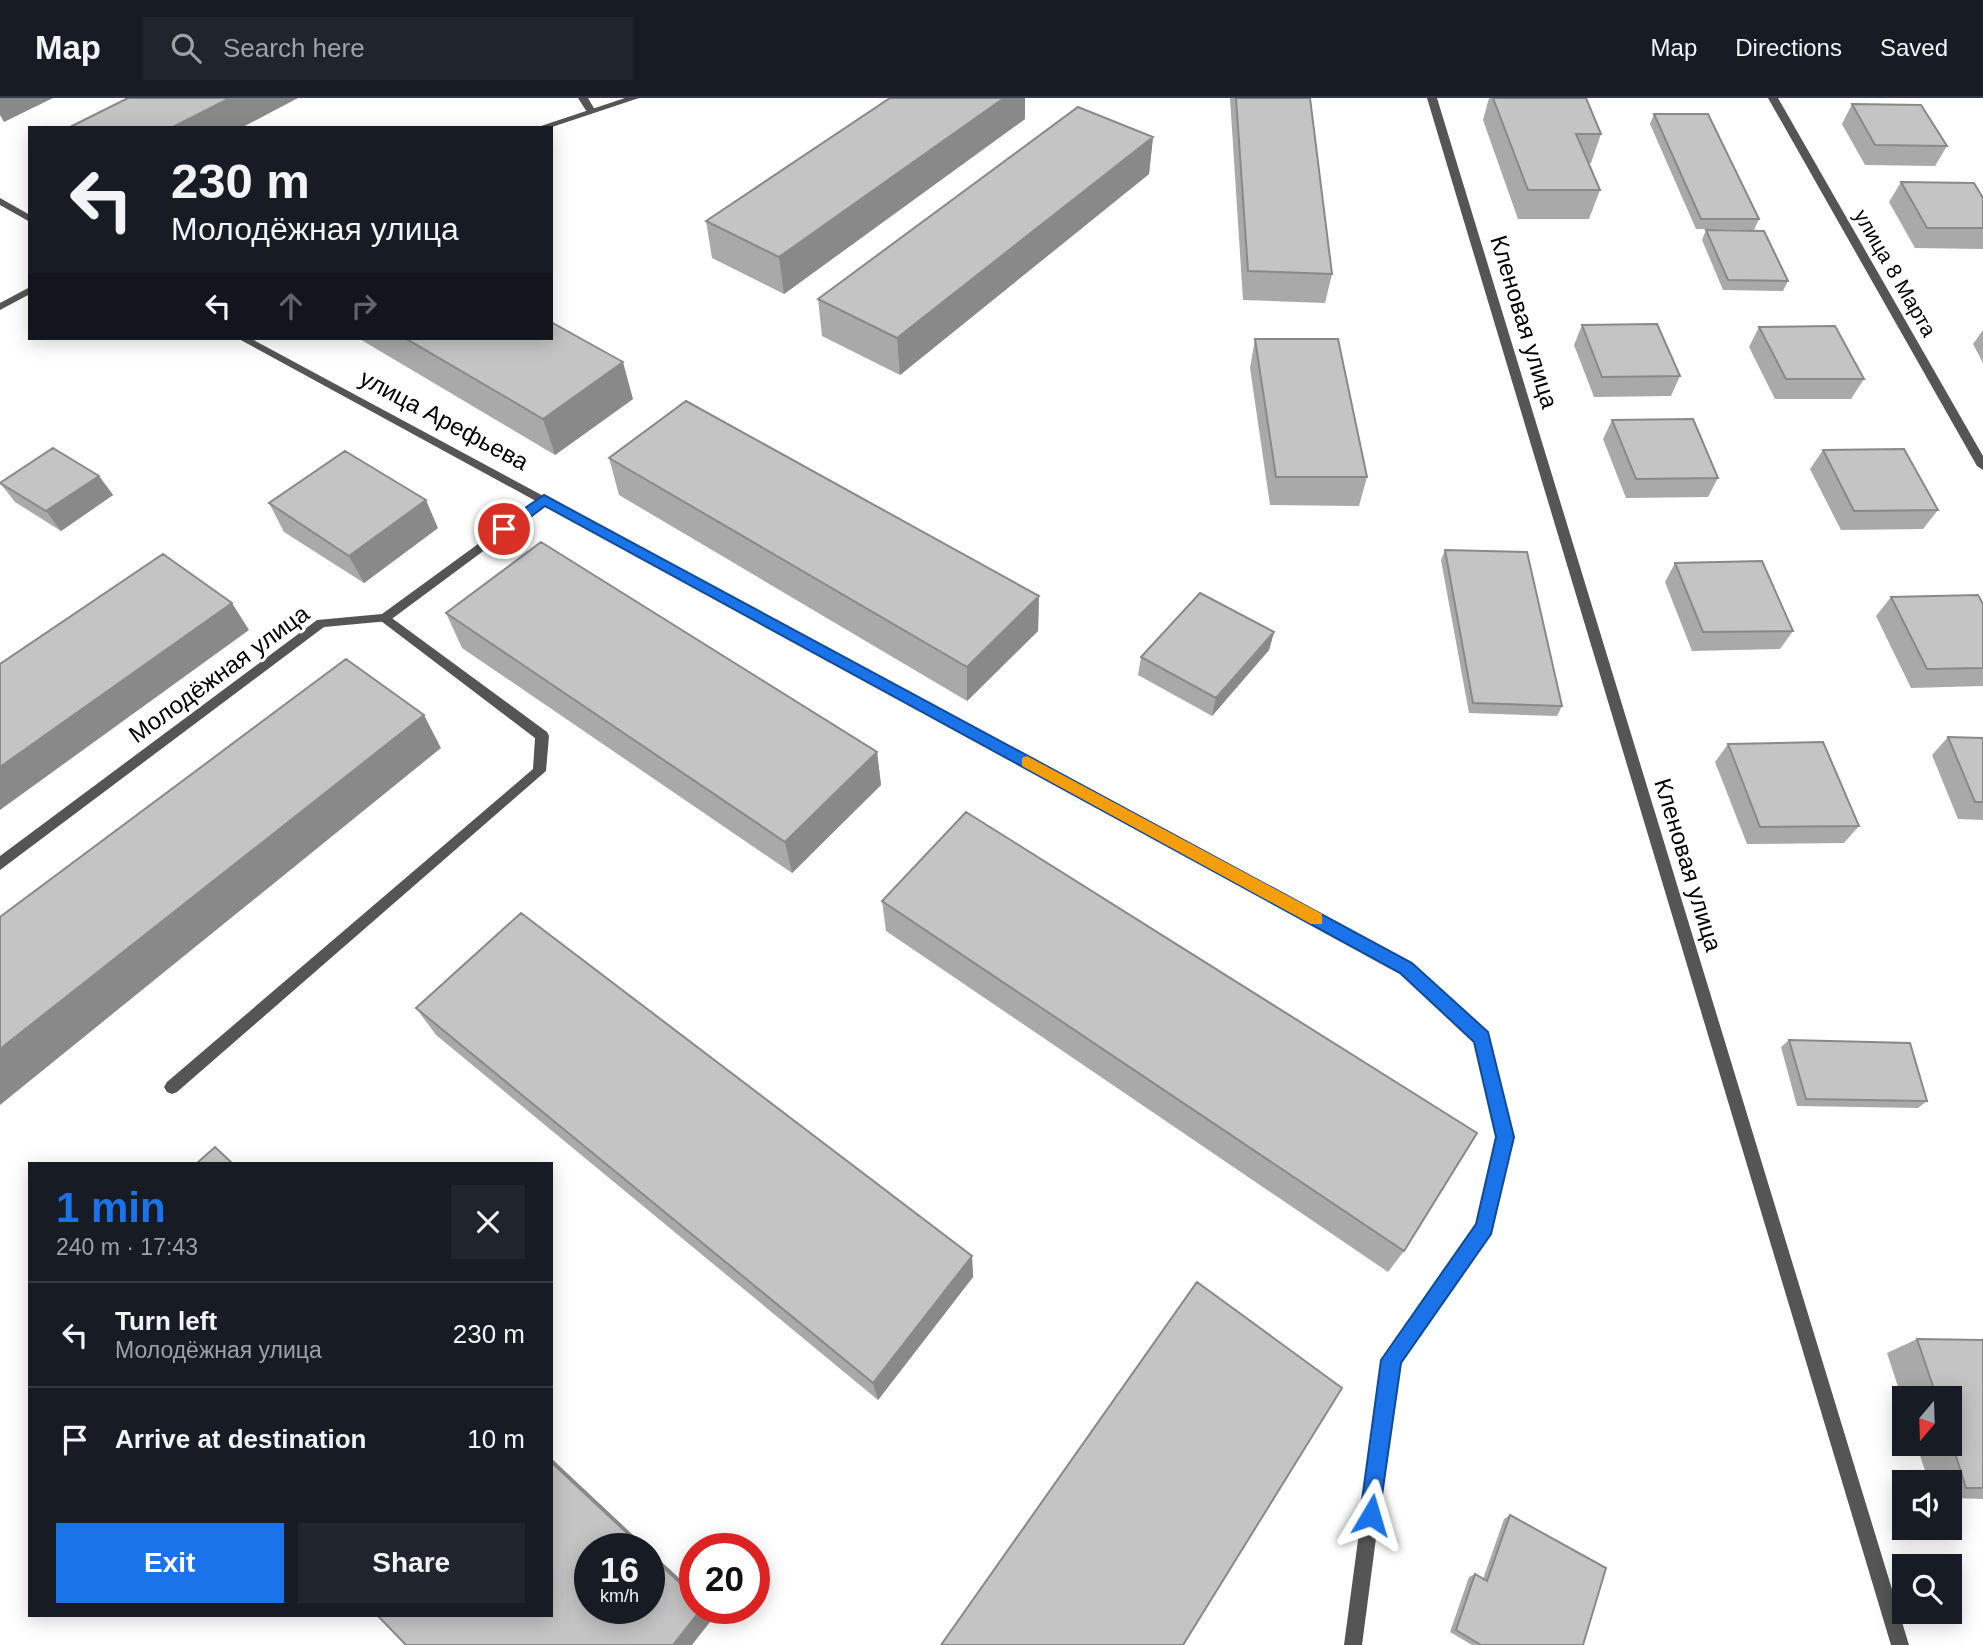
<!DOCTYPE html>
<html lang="en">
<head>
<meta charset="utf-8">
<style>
	:root { --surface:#171b24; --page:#20242c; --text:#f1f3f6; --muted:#9ea1a6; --line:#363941; --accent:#1a73e8 }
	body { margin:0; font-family:Arial,sans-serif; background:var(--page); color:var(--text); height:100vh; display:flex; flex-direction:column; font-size:26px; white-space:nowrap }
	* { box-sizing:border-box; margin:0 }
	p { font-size:23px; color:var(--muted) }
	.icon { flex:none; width:38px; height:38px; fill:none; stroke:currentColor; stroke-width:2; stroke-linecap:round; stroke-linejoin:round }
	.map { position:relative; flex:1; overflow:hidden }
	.panel { position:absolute; left:28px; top:1064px; width:525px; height:455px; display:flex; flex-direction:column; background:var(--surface); border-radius:0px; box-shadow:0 4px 18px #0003 }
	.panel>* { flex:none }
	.banner { position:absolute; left:28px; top:28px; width:525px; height:214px; border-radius:0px; box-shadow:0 4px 18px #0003; background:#171b24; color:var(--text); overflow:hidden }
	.needle { width:46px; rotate:199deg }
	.controls { position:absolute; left:1892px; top:1288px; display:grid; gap:14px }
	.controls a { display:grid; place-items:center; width:70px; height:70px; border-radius:0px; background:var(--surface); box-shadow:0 4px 18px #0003; font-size:35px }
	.speed { position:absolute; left:574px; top:1435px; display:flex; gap:14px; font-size:35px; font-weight:700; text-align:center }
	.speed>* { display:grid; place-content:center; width:91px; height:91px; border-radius:50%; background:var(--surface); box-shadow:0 4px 18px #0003; line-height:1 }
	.speed small { font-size:18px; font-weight:400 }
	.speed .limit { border:10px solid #d22; background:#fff; color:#111 }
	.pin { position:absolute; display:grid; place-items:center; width:60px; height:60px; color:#fff; margin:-30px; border:4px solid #fff; border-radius:50%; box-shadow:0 2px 7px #0007 }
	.me { position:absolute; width:77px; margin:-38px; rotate:7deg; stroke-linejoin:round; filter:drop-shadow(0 0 5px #0008) }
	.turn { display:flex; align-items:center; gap:24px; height:147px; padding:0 28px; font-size:32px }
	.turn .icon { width:91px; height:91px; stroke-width:2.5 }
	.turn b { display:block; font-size:49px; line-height:60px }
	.lanes { display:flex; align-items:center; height:66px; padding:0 28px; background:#0003; justify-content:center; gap:35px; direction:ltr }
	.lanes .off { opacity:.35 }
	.round { display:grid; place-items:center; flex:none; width:74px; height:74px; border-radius:0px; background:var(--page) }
	.overview { display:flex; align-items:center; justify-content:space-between; height:119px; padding:0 28px }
	h1 { font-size:42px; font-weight:700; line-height:52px; color:var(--accent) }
	.action { display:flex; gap:14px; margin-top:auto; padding:14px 28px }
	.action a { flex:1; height:80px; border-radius:0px; background:var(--accent); color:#fff; font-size:28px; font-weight:700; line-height:80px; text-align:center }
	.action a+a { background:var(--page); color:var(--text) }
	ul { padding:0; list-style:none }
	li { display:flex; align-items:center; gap:21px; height:105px; padding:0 28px; border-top:2px solid var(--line) }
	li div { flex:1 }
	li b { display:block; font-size:26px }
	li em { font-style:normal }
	header { display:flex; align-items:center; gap:42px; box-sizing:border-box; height:98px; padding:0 35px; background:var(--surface); border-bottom:2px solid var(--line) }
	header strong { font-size:33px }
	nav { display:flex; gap:38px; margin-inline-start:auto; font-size:24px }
	.search { width:490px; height:63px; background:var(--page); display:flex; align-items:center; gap:18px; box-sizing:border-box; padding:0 24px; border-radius:0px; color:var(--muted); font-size:26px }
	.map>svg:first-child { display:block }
</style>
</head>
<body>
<header>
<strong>Map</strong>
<div class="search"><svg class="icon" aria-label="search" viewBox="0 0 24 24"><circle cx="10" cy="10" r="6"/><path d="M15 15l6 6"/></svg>Search here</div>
<nav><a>Map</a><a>Directions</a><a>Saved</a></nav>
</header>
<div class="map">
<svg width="1983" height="1547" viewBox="0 0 1983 1547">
	<rect width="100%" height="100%" fill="#fff"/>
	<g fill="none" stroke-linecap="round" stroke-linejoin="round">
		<!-- service -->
		<path fill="#555" fill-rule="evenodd" d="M578,0H588L595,12L593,14H587Z
			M30,189V196L0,212V205Z
			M237,240H250L1411,865L1487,935L1513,1039L1491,1136L1399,1265L1362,1547H1344L1382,1262L1478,1127L1497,1039L1475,944L1401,875Z
			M385,515L547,634L549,638L546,673L177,994L172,996L167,994L164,989L167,984L533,671L535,640L381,523L379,520Z"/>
		<!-- minor -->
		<path fill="#555" fill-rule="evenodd" d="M625,0H639L549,30H535Z
			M1427,0H1437L1909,1547H1891Z
			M1768,0H1778L1983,358V372L1977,368Z
			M0,100L30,117V124L0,107Z
			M544,398L550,402L548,405L389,523L324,529L0,772V758L317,522L382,516Z"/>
	</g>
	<!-- wall -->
	<path fill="#a9a9a9" d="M1230,0H1310L1332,176L1325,205L1243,202Z
		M1489,0H1586L1601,36L1591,65H1588L1600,92L1589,121H1518L1483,22Z
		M1852,6L1947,48L1935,68L1865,67L1842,26Z
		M1654,16L1759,121L1754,132L1696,131L1650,26Z
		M1025,21L784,196L712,160L706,123Z
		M1153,39L1149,76L900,277L822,238L818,201Z
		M1901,84L1983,100V151L1915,150L1889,104Z
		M1706,132L1788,183L1783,193L1723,192L1702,142Z
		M1582,227L1680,278L1671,298L1594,299L1574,247Z
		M1759,229L1864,281L1851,301H1775L1749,249Z
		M1983,232V265L1973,246Z
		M358,240H551L633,301L555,357Z
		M1255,241L1367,379L1359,408L1270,407L1250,270Z
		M1612,322L1718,380L1708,399L1626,400L1603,341Z
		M1823,352L1938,412L1923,431L1841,432L1810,371Z
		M609,360L1039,498L1038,533L967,603L619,397Z
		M99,378L113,397L61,433L15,404L0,385Z
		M269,405L438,430L364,485L284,434Z
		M1445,452L1562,608L1557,618L1469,615L1441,462Z
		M1675,465L1793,533L1780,551L1692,553L1665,484Z
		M1891,499L1983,506V588L1911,590L1876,518Z
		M446,515L877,654L881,687L792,775L462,550Z
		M1274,534L1269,552L1212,618L1138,577L1141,559Z
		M1948,639L1983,640V722L1958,721L1932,657Z
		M1728,646L1859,728L1844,745L1747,746L1715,664Z
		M882,803L1404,1153L1388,1174L886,833Z
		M416,910L972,1158L973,1179L878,1302L436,937Z
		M1789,942L1927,1003L1918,1010L1797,1008L1781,949Z
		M1917,1241L1983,1242V1401L1950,1400V1384H1929L1916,1346H1950V1300H1904V1307L1887,1255Z
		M1510,1417L1583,1547H1472L1450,1534L1469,1479L1475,1476L1483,1481L1504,1421Z"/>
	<!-- shaded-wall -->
	<path fill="#898989" d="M0,0H53L4,24L0,17Z
		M230,0H298L241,30H171Z
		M1004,0H1025V21L784,196L779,159Z
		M1153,39L1149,76L900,277L897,240Z
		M623,264L633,301L555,357L543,321Z
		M99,378L113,397L61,433L46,413Z
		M426,402L438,430L364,485L349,458Z
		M1039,498L1038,533L967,603V569Z
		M232,505L249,532L0,712V669Z
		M1274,534L1269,552L1212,618L1216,600Z
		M424,617L441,650L0,1007V951Z
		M877,654L881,687L792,775L785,744Z
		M972,1158L973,1179L878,1302L873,1285Z
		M551,1360L648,1451H644L551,1364Z
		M649,1452L695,1495V1499L649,1456Z
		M702,1510H711L717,1515L692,1547H673Z"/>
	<!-- building -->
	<path fill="#c4c4c4" stroke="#898989" stroke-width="2" d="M128,0H230L171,30H68Z
		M890,0H1004L779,159L706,123Z
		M1236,0H1310L1332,176L1248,173Z
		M1493,0H1586L1601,36H1576L1600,92H1528Z
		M1852,6L1921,7L1947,48L1875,47Z
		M1078,9L1153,39L897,240L818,201Z
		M1654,16H1708L1759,121H1701Z
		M1901,84L1974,85L1983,100V130H1927Z
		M1706,132L1764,133L1788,183L1728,182Z
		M551,224L623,264L543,321L405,240H551Z
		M1657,226L1680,278L1602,279L1582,227Z
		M1835,228L1864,281H1786L1759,229Z
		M1255,241H1338L1367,379H1276Z
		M686,303L1039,498L967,569L609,360Z
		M1693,321L1718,380L1636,381L1612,322Z
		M53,350L99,378L46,413L0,385Z
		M1904,351L1938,412L1854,413L1823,352Z
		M345,353L426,402L349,458L269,405Z
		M541,444L877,654L785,744L446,515Z
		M1445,452L1527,454L1562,608L1473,605Z
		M163,456L232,505L0,669V566Z
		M1762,463L1793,533L1703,534L1675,465Z
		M1200,495L1274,534L1216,600L1141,559Z
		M1978,497L1983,506V570L1927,571L1891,499Z
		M346,561L424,617L0,951V819Z
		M1948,639L1983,640V704H1975Z
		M1823,644L1859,728L1760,729L1728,646Z
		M966,714L1477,1035L1404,1153L882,803Z
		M521,815L972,1158L873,1285L416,910Z
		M1789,942L1910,945L1927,1003L1806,1001Z
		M215,1049L233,1066H196Z
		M1197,1184L1342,1290L1183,1547H941Z
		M1917,1241L1983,1242V1390H1966L1950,1339V1300H1937Z
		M551,1364L644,1451H590V1510H649V1456L695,1499V1510H702L673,1547H406L377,1517H551Z
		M1510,1417L1606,1470L1583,1547H1481L1456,1532L1475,1476L1487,1483Z"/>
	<!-- route -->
	<path fill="#1a73e8" stroke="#114b97" stroke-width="2" d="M544,397L1412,865L1488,934L1514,1039L1491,1136L1401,1265L1378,1425L1371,1428L1363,1425L1360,1417L1381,1262L1476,1126L1496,1039L1474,944L1400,875L545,408L509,435H499V428Z"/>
	<!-- slow -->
	<path fill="#f59e0b" d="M1027,658L1322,816V826H1311L1022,668V660Z"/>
	<g text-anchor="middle" stroke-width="6" stroke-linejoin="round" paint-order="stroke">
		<!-- far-street labels -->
		<g font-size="21" fill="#000" stroke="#fff">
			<text transform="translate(1895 175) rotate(60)" y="7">улица 8 Марта</text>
		</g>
		<!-- street labels -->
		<g font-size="24" fill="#000" stroke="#fff">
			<text transform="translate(1524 224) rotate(73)" y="8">Кленовая улица</text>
			<text transform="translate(444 322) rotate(28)" y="8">улица Арефьева</text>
			<text transform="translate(219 576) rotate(-36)" y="8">Молодёжная улица</text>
			<text transform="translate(1688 767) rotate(73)" y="8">Кленовая улица</text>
		</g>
	</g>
</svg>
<div class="controls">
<a><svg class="needle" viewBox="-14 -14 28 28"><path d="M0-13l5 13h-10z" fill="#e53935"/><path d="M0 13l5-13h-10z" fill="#9ea1a6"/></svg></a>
<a><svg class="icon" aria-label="sound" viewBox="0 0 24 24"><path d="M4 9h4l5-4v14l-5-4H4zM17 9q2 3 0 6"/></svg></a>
<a><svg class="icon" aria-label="search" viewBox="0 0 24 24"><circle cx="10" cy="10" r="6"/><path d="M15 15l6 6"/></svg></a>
</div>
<div class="speed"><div>16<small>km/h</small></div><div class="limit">20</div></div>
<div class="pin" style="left:504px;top:431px;background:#d93025"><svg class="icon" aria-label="arrive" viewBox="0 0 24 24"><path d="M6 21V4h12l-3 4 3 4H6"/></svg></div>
<svg class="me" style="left:1371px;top:1417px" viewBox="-20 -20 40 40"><path d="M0-17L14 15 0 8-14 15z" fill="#1a73e8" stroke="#fff" stroke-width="4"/></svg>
<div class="banner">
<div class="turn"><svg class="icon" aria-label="left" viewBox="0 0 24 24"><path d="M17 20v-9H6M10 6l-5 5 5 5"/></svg><div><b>230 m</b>Молодёжная улица</div></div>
<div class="lanes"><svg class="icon" aria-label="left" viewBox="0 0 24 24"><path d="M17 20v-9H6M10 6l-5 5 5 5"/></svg><svg class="icon off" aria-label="ahead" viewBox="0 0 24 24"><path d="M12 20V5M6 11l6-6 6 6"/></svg><svg class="icon off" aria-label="right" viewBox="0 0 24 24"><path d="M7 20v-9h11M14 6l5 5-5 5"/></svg></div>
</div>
<section class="panel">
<div class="overview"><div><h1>1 min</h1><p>240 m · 17:43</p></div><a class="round"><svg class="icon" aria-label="close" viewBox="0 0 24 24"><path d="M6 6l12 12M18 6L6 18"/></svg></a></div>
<ul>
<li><svg class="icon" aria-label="left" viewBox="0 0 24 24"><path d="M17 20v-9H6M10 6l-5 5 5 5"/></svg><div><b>Turn left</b><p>Молодёжная улица</p></div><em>230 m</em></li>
<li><svg class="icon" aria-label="arrive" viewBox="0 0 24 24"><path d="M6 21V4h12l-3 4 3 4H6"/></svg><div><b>Arrive at destination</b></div><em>10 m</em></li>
</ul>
<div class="action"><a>Exit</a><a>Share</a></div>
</section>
</div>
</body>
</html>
